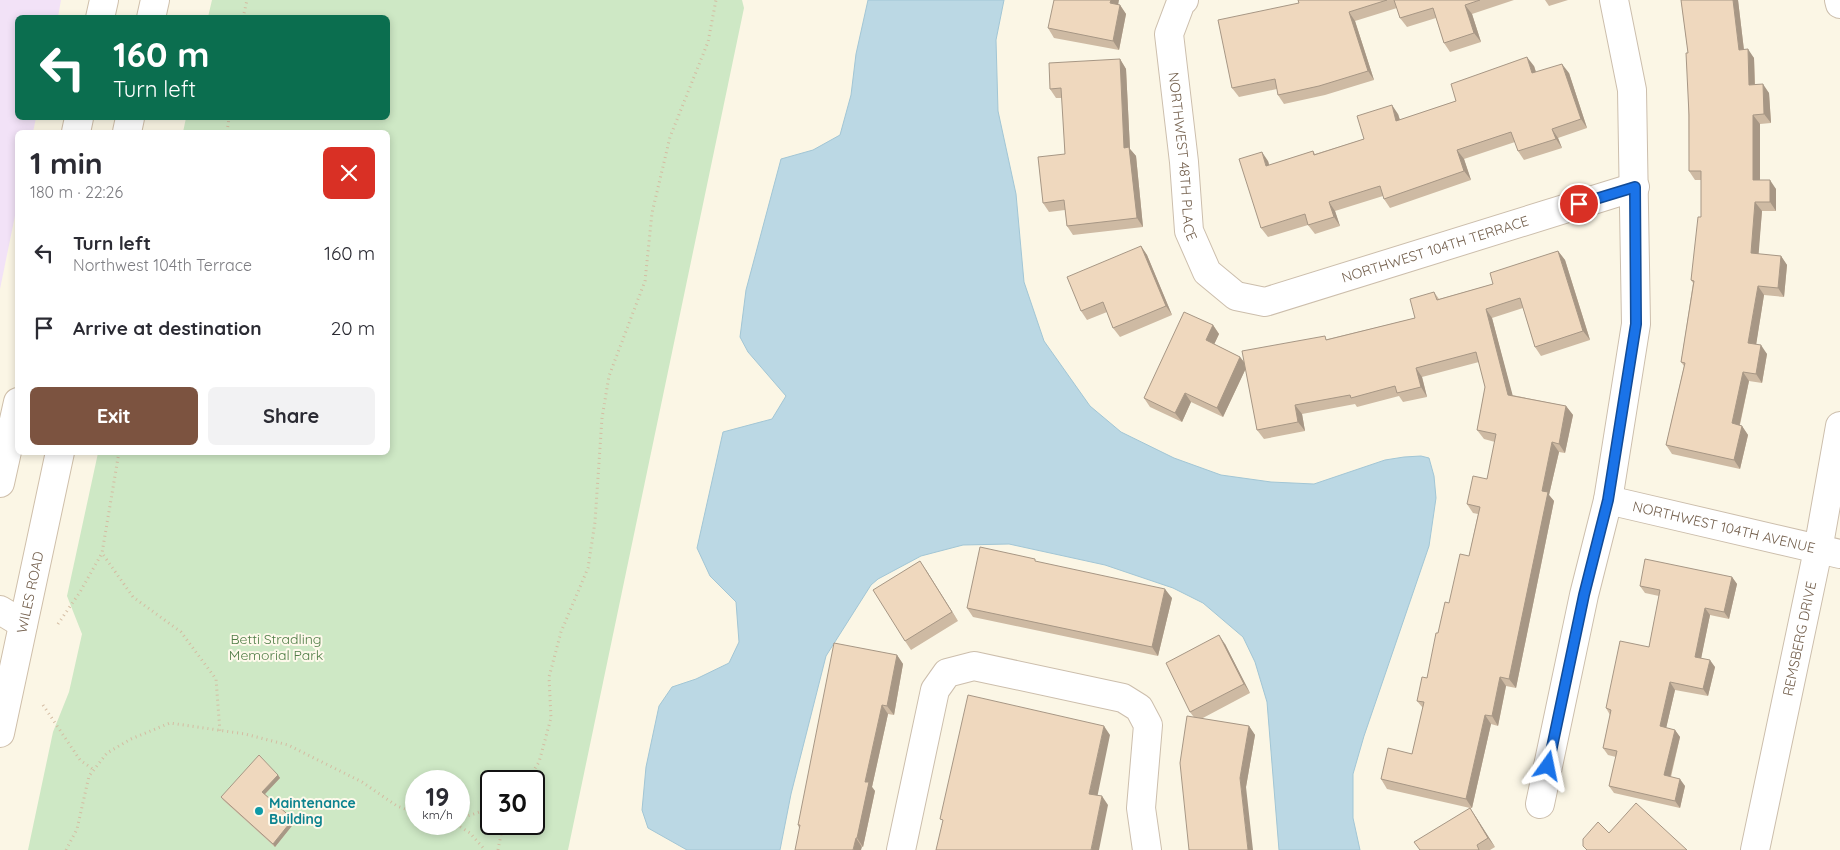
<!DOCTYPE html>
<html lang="en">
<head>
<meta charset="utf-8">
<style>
	:root { --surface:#fff; --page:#f2f2f3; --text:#2b2b33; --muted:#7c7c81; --accent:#7c5340 }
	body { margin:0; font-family:Quicksand,sans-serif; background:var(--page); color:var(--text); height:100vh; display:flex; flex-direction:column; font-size:19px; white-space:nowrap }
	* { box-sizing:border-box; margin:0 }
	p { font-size:16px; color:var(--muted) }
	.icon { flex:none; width:28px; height:28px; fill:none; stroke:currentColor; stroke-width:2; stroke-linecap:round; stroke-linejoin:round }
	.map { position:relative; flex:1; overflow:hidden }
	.side { position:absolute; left:15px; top:130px; width:375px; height:325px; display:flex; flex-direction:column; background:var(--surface); border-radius:8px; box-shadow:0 2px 8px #0003 }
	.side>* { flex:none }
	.top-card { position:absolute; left:15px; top:15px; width:375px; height:105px; border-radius:8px; box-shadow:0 2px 8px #0003; background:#0b6e4f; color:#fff; overflow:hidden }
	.speed { position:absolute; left:405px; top:770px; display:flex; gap:10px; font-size:25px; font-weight:700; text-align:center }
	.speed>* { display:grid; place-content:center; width:65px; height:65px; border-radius:50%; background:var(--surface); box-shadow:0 2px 8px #0003; line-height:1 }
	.speed small { font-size:12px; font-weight:400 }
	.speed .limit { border:2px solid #111; border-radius:8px; background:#fff; color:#111 }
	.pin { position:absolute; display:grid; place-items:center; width:42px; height:42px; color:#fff; margin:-21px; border:2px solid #fff; border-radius:50%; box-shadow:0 1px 5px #0007 }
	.me { position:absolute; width:55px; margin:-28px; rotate:12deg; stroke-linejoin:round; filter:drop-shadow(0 0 4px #0008) }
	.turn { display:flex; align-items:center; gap:18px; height:105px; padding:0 15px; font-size:22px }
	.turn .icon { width:65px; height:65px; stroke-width:2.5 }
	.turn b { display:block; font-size:35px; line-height:42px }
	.round { display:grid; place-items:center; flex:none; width:52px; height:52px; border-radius:8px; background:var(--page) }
	.summary { display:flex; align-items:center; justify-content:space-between; height:85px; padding:0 15px }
	h1 { font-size:30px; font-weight:700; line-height:38px }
	.primary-button { display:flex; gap:10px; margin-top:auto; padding:10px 15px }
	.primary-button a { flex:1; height:58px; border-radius:8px; background:var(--accent); color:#fff; font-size:20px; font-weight:700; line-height:58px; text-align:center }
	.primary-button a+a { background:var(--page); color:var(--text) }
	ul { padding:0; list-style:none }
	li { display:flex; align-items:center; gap:15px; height:75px; padding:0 15px }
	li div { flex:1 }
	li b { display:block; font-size:19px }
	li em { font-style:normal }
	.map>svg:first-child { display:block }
</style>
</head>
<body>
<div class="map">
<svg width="1840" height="850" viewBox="0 0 1840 850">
	<rect width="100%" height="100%" fill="#fbf6e5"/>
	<!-- education -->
	<path fill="#f2e2f7" d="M0,0H61L58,17L18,18V118H36L33,132H18L17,206L0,289Z"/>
	<!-- green -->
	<path fill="#cee8c5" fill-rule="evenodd" d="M212,0H742L744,8L568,850H28L53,732L69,692L82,634L67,596L98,453L388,452V132H183L186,118H388V18L208,17ZM416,781H459V824H416ZM491,781H534V824H491Z"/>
	<!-- water -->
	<path fill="#bbd8e4" stroke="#a2c6d5" d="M868,0H1004L996,40L998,111L1016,194L1024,282L1044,341L1090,406L1121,432L1174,458L1221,475L1271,482L1314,484L1385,460L1404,457L1421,456L1429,458L1434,476L1436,498L1429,546L1364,736L1353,774V818L1360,850H1279L1267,702L1255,662L1243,637L1203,603L1173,588L1105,565L1009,544L963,545L921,556L878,579L871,585L826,656L791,794L780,850H687L648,828L642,810L646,767L659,706L672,687L696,679L729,663L739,642L736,602L710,576L697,548L723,432L772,419L786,396L748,352L740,337L746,290L781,159L813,150L840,135L851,95L856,54Z"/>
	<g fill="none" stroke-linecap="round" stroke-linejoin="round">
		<!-- street casing -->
		<g stroke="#ccbeac" stroke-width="30">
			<g id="street">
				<path id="s1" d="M1184,0L1181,2L1169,34L1184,162L1189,231L1207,272L1236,296L1265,302L1635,187"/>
				<path d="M1839,0L1840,4"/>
				<path id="s2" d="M1608,500L1840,554"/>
				<path d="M1540,804L1584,595L1608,500L1636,324L1632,90L1614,0"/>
				<path d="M901,850L935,690L947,673L974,666L1123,698L1139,708L1148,725L1141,808L1147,850"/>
				<path id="s3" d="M1755,850L1818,550L1840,426"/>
			</g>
		</g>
		<!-- secondary casing -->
		<g stroke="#cfbfaa" stroke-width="30">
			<g id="secondary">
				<path d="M100,18L104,0"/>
				<path d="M151,18L155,0"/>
				<path d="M76,132L79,118"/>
				<path d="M127,132L130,118"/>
				<path d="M0,483L18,402"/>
				<path d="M0,610L23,624"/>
				<path id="s4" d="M0,733L60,452"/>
			</g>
		</g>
		<!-- path -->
		<path stroke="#d4bca2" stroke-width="3" stroke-dasharray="1 4" stroke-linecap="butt" d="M243,18L247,0
			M227,132L229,118
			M119,452L102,553L133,597L181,632L216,679L220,732
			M58,624L80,592L102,553
			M43,705L80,760L94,770
			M527,781L539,762L551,718L549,677L561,632L588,568L595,522L602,418L609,376L645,281L652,213L670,137L708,42L716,0
			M459,819L491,808
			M456,824L470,833L485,850
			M66,850L77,829L89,776L107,753L131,739L170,723L245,734L288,745L362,782L397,806L416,813
			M498,850L503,824"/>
		<!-- street -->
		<use href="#street" stroke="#fff" stroke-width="28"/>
		<!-- secondary -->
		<use href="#secondary" stroke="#fff" stroke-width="28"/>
	</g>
	<!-- wall -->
	<path fill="#cebaa3" d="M1298,0H1514L1472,14L1481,42L1450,52L1444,43L1436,18L1407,27L1400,18L1397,8L1355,21L1374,80L1325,95L1284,104L1278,95L1277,89L1239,97L1232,88L1299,3Z
		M1545,0H1568L1549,6Z
		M1681,0H1738L1744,50L1754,58L1755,84L1769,93L1771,123L1760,124V180L1776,189V211H1762L1758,254L1781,256L1787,265L1784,297L1764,295L1756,344L1767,354L1762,383L1749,381L1740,425L1742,426L1748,435L1740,469L1672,454L1666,445L1684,366L1681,362L1693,283L1691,280L1701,217V180H1695L1689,171L1688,53Z
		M1118,4L1120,5L1126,14L1119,50L1054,38L1048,28Z
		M1120,59L1126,69L1130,149L1136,156L1143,227L1073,235L1067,226L1065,210L1049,212L1043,203L1065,154L1062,98H1056L1050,89Z
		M1534,66L1536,72L1569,73L1587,128L1558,138L1562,148L1524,160L1518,151L1515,142L1464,159L1471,180L1390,208L1384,199L1383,196L1335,211L1340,226L1315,234L1308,225L1268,237L1261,228L1268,161L1269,165L1313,151L1315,154L1364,139L1398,114L1400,120L1456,101Z
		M1141,246L1147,255L1172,315L1120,337L1113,328L1107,312L1087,320L1081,311Z
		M1558,251L1565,260L1590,340L1541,356L1535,347L1523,308L1492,318L1512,395L1566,406L1573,415L1565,453L1559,452L1549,495L1554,501L1516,688L1506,686L1498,726L1491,724L1472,808H1470L1495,847L1490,850H1420L1470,808L1387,789L1381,779L1412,754L1423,708L1417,701L1427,678L1438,633L1469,556L1478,514L1473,513L1467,504L1487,479L1495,442L1484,439L1477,430L1485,387L1479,362L1422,377L1427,397L1403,402L1399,396L1357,407L1355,404L1302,414L1305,431L1264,439L1257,430L1246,368L1223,417L1191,402L1182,422L1150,407L1144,398L1213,325L1219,334L1214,344L1240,357L1245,363L1328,339L1415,318L1434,292L1439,299L1493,284Z
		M1037,562L1172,598L1158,656L973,617L967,608Z
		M926,570L958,621L911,650L905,641Z
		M1732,577L1737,584L1729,619L1710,615L1701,658L1715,667L1708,696L1675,690L1666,728L1675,730L1680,737L1671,777L1685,786L1680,808L1614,793L1609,786L1616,757L1608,755L1603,748L1610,715L1606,708L1649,647L1659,596L1645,593L1640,586Z
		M1225,644L1250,693L1201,719L1249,726L1255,735L1246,787L1190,712Z
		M897,655L903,664L894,715L888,714L872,787L875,791L863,847L799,828L798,825Z
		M278,775L280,778L265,794L293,819L295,822L275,847L223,800L221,797Z"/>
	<!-- shaded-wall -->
	<path fill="#a79785" d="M1111,0H1119L1117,12L1110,3Z
		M1733,0H1738L1745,59L1739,50Z
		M1120,5L1126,14L1119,50L1113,41Z
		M1465,5L1472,14L1481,42L1474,33Z
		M1349,12L1355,21L1374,80L1368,71Z
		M1748,49L1754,58L1755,94L1749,85Z
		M1527,57L1534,66L1539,82L1532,73Z
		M1120,59L1126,69L1130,149L1136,156L1143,227L1137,218L1124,148Z
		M1562,64L1569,73L1587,128L1581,119Z
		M1763,84L1769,93L1771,123L1764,114Z
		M1392,105L1398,114L1403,130L1396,121Z
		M1753,115L1760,124V189L1753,180Z
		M1552,129L1558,138L1562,148L1556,139Z
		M1457,150L1464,159L1471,180L1464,171Z
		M1262,152L1268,161L1272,175L1266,166Z
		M1770,180L1776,189V211L1770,202Z
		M1329,202L1335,211L1340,226L1334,217Z
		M1755,202L1762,211L1758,262L1751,253Z
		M1141,246L1147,255L1172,315L1166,306Z
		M1558,251L1565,260L1590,340L1583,331Z
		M1781,256L1787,265L1784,297L1778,288Z
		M1758,286L1764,295L1755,352L1748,343Z
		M1486,309L1492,318L1515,404L1508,395Z
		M1213,325L1219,334L1212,349L1206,340Z
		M1761,345L1767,354L1762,383L1756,374Z
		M1240,357L1247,366L1223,417L1217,408Z
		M1416,368L1422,377L1427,397L1421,387Z
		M1743,372L1749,381L1738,432L1732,423Z
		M1185,393L1191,402L1182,422L1175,413Z
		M1295,405L1302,414L1305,431L1298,422Z
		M1566,406L1573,415L1565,453L1559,444Z
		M1742,426L1748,435L1740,469L1734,460Z
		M1552,442L1559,452L1549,495L1554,501L1516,688L1509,679L1542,491Z
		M920,561L926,570L958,621L952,612Z
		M1732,577L1737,584L1729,619L1724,612Z
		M1165,589L1172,598L1158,656L1152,647Z
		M1705,608L1710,615L1700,664L1695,657Z
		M1219,635L1225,644L1250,693L1244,684Z
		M897,655L903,664L894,715L887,706Z
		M1710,660L1715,667L1708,696L1703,689Z
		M1500,677L1506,686L1498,726L1492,716Z
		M1670,682L1675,690L1665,733L1660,726Z
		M882,705L888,714L872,787L875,791L863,847L857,838L865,782Z
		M1485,715L1491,724L1472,808L1466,799Z
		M1104,726L1110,735L1096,803L1089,794Z
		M1249,726L1255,735L1246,787L1253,850H1248L1240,778Z
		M1675,730L1680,737L1669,782L1664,775Z
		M278,775L280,778L264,795L262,792Z
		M1680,779L1685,786L1680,808L1675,801Z
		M1102,796L1108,805L1099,850H1091Z
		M1470,808L1476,817L1495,847L1488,838Z
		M293,819L295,822L275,847L273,844Z
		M856,838L862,847L861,850H853Z"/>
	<!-- building -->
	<path fill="#efd8be" stroke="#a79785" d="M1054,0H1111L1110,3L1120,5L1113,41L1048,28Z
		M1298,0H1387L1349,12L1368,71L1319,86L1278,95L1275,79L1232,88L1218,20L1299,3Z
		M1394,0H1480L1465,5L1474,33L1444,43L1433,8L1400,18Z
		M1681,0H1733L1739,50L1748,49L1749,85L1763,84L1764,114L1753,115V180H1770V202H1755L1751,253L1781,256L1778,288L1758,286L1748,343L1761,345L1756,374L1743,372L1732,423L1742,426L1734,460L1666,445L1685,363L1681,362L1694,281L1691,280L1698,217H1701V171H1689V115L1686,53H1688Z
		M1527,57L1532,73L1562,64L1581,119L1552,129L1556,139L1518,151L1511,132L1457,150L1464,171L1384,199L1380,186L1329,202L1334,217L1308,225L1305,214L1261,228L1239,159L1262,152L1266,166L1313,151L1314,155L1364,139L1357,116L1392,105L1396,121L1456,101L1451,84Z
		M1120,59L1124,148L1129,147L1137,218L1067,226L1064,200L1043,203L1038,157L1065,154L1061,88L1050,89L1049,63Z
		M1141,246L1166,306L1113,328L1103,302L1081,311L1067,277Z
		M1558,251L1583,331L1535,347L1520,298L1486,309L1508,395L1566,406L1559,444L1552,442L1542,491L1548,492L1509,679L1500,677L1492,716L1485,715L1466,799L1381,779L1388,748L1412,754L1424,702L1417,701L1422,677L1427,678L1436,633H1438L1445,602L1449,603L1460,554L1469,556L1480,507L1467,504L1473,476L1487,479L1496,434L1477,430L1485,387L1476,352L1416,368L1421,387L1397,393L1395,386L1351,398L1350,395L1295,405L1298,422L1257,430L1242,351L1325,336L1326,340L1415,318L1410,299L1434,292L1437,300L1493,284L1490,273Z
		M1184,312L1213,325L1206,340L1240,357L1217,408L1185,393L1175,413L1144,398Z
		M980,547L1035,559V561L1165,589L1152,647L967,608Z
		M1645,559L1732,577L1724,612L1705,608L1695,657L1710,660L1703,689L1670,682L1660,726L1675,730L1664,775L1680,779L1675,801L1609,786L1617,751L1603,748L1611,710L1606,708L1620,641L1649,647L1660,590L1640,586Z
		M920,561L952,612L905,641L873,590Z
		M1219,635L1244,684L1190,712L1166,663Z
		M834,643L897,655L887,706L882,705L865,782H869L857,838H856L853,850H795L800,825H798Z
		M968,695L1104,726L1089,794L1102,796L1091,850H936L943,820L940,819Z
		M1187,716L1249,726L1240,778L1248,850H1189L1180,763Z
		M259,755L278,775L262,792L293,819L273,844L221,797Z
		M1636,803L1687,850H1587L1583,846V839L1598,822L1609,833Z
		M1470,808L1488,838L1477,845L1479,850H1420L1414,842Z"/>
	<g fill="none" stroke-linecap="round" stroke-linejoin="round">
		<!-- route casing -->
		<g stroke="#114b97" stroke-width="12">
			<path id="route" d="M1548,766L1584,595L1608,500L1636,324L1635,187L1579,204"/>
		</g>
		<!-- route -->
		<use href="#route" stroke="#1a73e8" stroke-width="9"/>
	</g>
	<!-- markers -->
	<circle fill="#0f9aa8" stroke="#fef9eb" stroke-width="2" cx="259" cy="811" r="5"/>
	<g text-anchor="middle" stroke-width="4" stroke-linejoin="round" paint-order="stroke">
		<!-- street labels -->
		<g font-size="14" fill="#735f4c" stroke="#fef9eb">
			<text dy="5" stroke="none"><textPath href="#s1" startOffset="161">NORTHWEST 48TH PLACE</textPath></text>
			<text dy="5" stroke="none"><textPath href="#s1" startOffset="526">NORTHWEST 104TH TERRACE</textPath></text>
			<text dy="5" stroke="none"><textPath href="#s2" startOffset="119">NORTHWEST 104TH AVENUE</textPath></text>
			<text dy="5" stroke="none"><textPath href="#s4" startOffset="144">WILES ROAD</textPath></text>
			<text dy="5" stroke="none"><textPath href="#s3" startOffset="216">REMSBERG DRIVE</textPath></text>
		</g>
		<!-- park labels -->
		<g font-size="14" fill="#507d47" stroke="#fef9eb">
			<text x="276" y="644">Betti Stradling<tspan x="276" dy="16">Memorial Park</tspan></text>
		</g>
		<!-- culture labels -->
		<g font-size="14" font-weight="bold" fill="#0d838f" stroke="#fef9eb" text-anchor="start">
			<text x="269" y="808">Maintenance<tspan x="269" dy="16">Building</tspan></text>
		</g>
	</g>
</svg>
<div class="speed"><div>19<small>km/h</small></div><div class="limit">30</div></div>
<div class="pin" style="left:1579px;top:204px;background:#d93025"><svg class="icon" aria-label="arrive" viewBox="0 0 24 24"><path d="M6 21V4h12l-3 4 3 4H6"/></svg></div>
<svg class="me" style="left:1548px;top:766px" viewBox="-20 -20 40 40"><path d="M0-17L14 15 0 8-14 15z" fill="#1a73e8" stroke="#fff" stroke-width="4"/></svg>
<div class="top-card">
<div class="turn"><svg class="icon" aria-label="left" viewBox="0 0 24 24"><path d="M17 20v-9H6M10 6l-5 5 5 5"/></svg><div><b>160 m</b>Turn left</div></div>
</div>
<section class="side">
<div class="summary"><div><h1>1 min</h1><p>180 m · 22:26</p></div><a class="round" style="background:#d93025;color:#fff"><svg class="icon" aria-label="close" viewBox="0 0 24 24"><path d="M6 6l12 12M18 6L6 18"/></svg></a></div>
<ul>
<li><svg class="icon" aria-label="left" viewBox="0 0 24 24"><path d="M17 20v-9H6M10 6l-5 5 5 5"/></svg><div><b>Turn left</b><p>Northwest 104th Terrace</p></div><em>160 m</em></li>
<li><svg class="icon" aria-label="arrive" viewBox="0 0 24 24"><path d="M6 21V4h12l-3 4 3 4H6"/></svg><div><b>Arrive at destination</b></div><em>20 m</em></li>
</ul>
<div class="primary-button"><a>Exit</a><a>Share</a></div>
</section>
</div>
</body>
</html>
